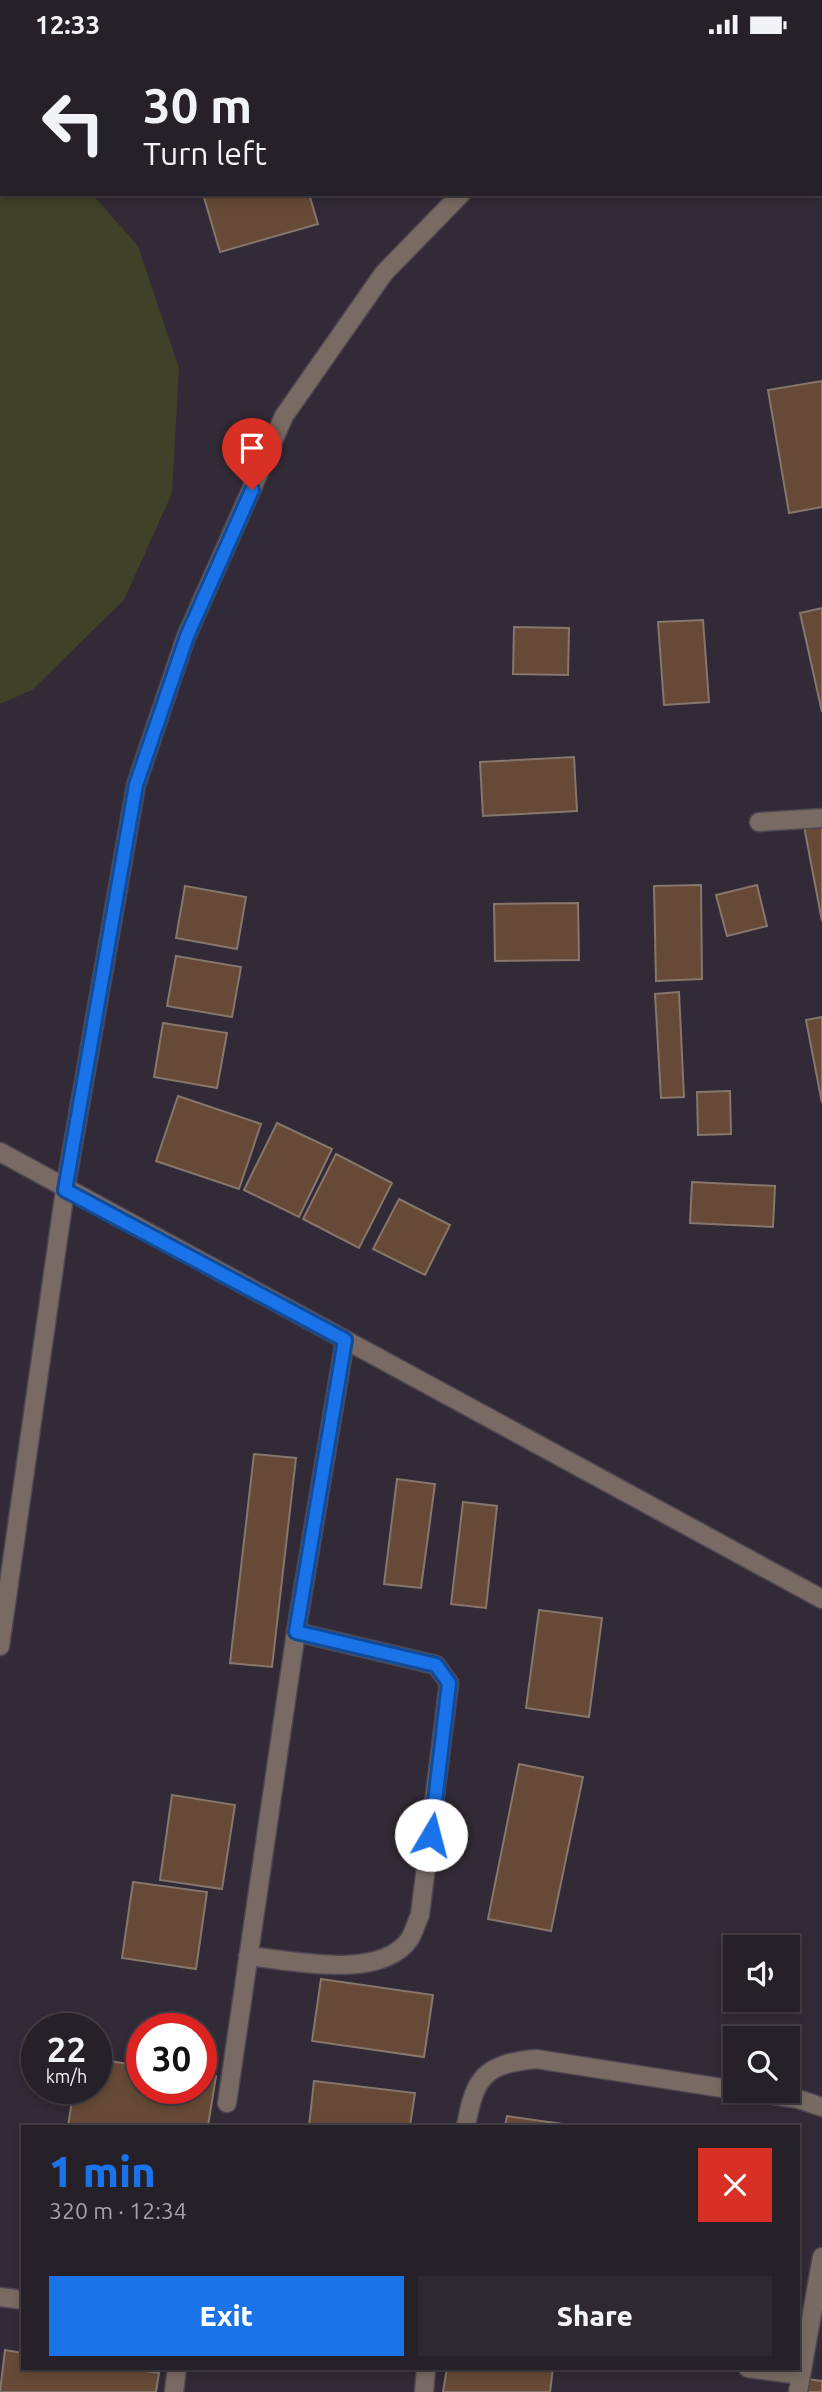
<!DOCTYPE html>
<html lang="en">
<head>
<meta charset="utf-8">
<style>
	:root { --surface:#262028; --page:#2e2830; --text:#f1f3f6; --muted:#a4a3a8; --line:#423e45; --accent:#1a73e8 }
	body { margin:0; font-family:Ubuntu,sans-serif; background:var(--page); color:var(--text); height:100vh; display:flex; flex-direction:column; font-size:26px; white-space:nowrap }
	* { box-sizing:border-box; margin:0 }
	p { font-size:23px; color:var(--muted) }
	.icon { flex:none; width:38px; height:38px; fill:none; stroke:currentColor; stroke-width:2; stroke-linecap:round; stroke-linejoin:round }
	.map { position:relative; flex:1; overflow:hidden }
	.side { position:absolute; left:21px; top:2076px; width:779px; height:245px; display:flex; flex-direction:column; background:var(--surface); border-radius:0px; box-shadow:0 4px 10px #0003,0 0 0 2px var(--line) }
	.side>* { flex:none }
	.hud { position:absolute; left:0px; top:0px; width:822px; height:147px; box-shadow:0 4px 10px #0003,0 0 0 2px var(--line); background:#262028; color:var(--text); overflow:hidden }
	.controls { position:absolute; left:723px; top:1886px; display:grid; gap:14px }
	.controls a { display:grid; place-items:center; width:77px; height:77px; border-radius:0px; background:var(--surface); box-shadow:0 4px 10px #0003,0 0 0 2px var(--line); font-size:35px }
	.speed { position:absolute; left:21px; top:1964px; display:flex; gap:14px; font-size:35px; font-weight:700; text-align:center }
	.speed>* { display:grid; place-content:center; width:91px; height:91px; border-radius:50%; background:var(--surface); box-shadow:0 4px 10px #0003,0 0 0 2px var(--line); line-height:1 }
	.speed small { font-size:18px; font-weight:400 }
	.speed .limit { border:10px solid #d22; background:#fff; color:#111 }
	.pin { position:absolute; display:grid; place-items:center; width:60px; height:60px; color:#fff; margin:-72px -30px; border-radius:50% 50% 50% 0; rotate:-45deg; box-shadow:0 0 7px #0007 }
	.pin .icon { rotate:45deg }
	.me { position:absolute; width:77px; margin:-38px; rotate:8deg; stroke-linejoin:round; filter:drop-shadow(0 0 5px #0008) }
	.turn { display:flex; align-items:center; gap:24px; height:147px; padding:0 28px; font-size:32px }
	.turn .icon { width:91px; height:91px; stroke-width:2.5 }
	.turn b { display:block; font-size:49px; line-height:60px }
	.round { display:grid; place-items:center; flex:none; width:74px; height:74px; border-radius:0px; background:var(--page) }
	.overview { display:flex; align-items:center; justify-content:space-between; height:119px; padding:0 28px }
	h1 { font-size:42px; font-weight:800; line-height:52px; color:var(--accent) }
	.cta { display:flex; gap:14px; margin-top:auto; padding:14px 28px }
	.cta a { flex:1; height:80px; border-radius:0px; background:var(--accent); color:#fff; font-size:28px; font-weight:800; line-height:80px; text-align:center }
	.cta a+a { background:var(--page); color:var(--text) }
	.status { display:flex; justify-content:space-between; align-items:center; height:49px; padding:0 35px; background:var(--surface); direction:ltr }
	.status svg { height:19px; fill:currentColor }
	.map>svg:first-child { display:block }
</style>
</head>
<body>
<div class="status"><b>12:33</b><svg viewBox="0 0 49 12"><path d="M0 12V9h3v3zM5 12V6h3v6zM10 12V3h3v9zM15 12V0h3v12zM26 1h20v11H26zM47 4h2v5h-2z"/></svg></div>
<div class="map">
<svg width="822" height="2343" viewBox="0 0 822 2343">
	<rect width="100%" height="100%" fill="#322a36"/>
	<!-- green -->
	<path fill="#3f4128" d="M0,73L2,145H92L138,197L179,319L172,444L124,551L32,641L0,655Z"/>
	<!-- building -->
	<path fill="#664a37" stroke="#86766c" stroke-width="2" d="M203,145H309L318,175L220,203Z
		M822,332V458L789,464L768,341Z
		M822,559V663L800,564Z
		M703,571L709,653L664,656L658,573Z
		M514,578L569,579L568,626L513,625Z
		M574,708L577,762L483,767L480,713Z
		M822,768V872L803,772Z
		M701,836L702,930L656,932L654,837Z
		M757,836L767,877L727,887L716,846Z
		M185,837L246,848L237,900L176,889Z
		M578,854L579,911L495,912L494,855Z
		M176,907L241,918L232,968L167,957Z
		M679,943L684,1048L661,1049L655,945Z
		M822,968V1054L806,971Z
		M163,974L227,984L217,1039L154,1028Z
		M730,1042L731,1085L698,1086L697,1043Z
		M178,1047L261,1075L239,1140L156,1112Z
		M277,1074L332,1100L299,1168L244,1141Z
		M336,1105L392,1134L359,1199L303,1170Z
		M692,1133L775,1137L773,1178L690,1174Z
		M399,1150L450,1176L425,1226L373,1200Z
		M254,1405L296,1409L272,1618L230,1614Z
		M397,1430L435,1435L421,1539L384,1535Z
		M463,1453L497,1457L486,1559L451,1555Z
		M539,1561L602,1569L589,1668L526,1659Z
		M519,1715L583,1728L551,1882L488,1870Z
		M172,1746L235,1756L222,1840L160,1831Z
		M133,1833L207,1843L196,1920L122,1909Z
		M321,1930L433,1946L424,2008L312,1992Z
		M96,2010L142,2017V2039H201V2025L216,2027L208,2077H68L74,2039H96Z
		M314,2032L415,2044L410,2077H309Z
		M507,2067L577,2077H505Z
		M5,2301L23,2304V2319H122L159,2324L156,2343H0Z
		M447,2319H553L550,2343H443Z
		M807,2330L822,2332V2343H805Z"/>
	<g fill="none" stroke-linecap="round" stroke-linejoin="round">
		<!-- minor casing -->
		<g stroke="#4e4652" stroke-width="21">
			<path id="minor" d="M291,0L294,2
				M725,2L729,0
				M759,773L822,769
				M0,1103L822,1550
				M0,1597L65,1141L136,736L186,588L284,367L384,224L461,145
				M248,1907C290,1911 379,1932 409,1891C414,1884 416,1874 420,1866L449,1634L436,1616L296,1583
				M746,2042L798,2050L822,2058
				M227,2054L296,1583L345,1291
				M466,2077C475,2028 484,2015 536,2010L735,2041
				M0,2248L23,2251
				M748,2319L801,2326
				M174,2343L177,2319
				M424,2343L426,2319
				M798,2343L822,2208"/>
		</g>
		<!-- minor -->
		<use href="#minor" stroke="#796b63" stroke-width="18"/>
	</g>
	<g fill="none" stroke-linecap="round" stroke-linejoin="round">
		<!-- route casing -->
		<g stroke="#114b97" stroke-width="18">
			<path id="route" d="M252,441L187,587L136,736L65,1141L345,1291L296,1583L436,1616L449,1634L431,1786"/>
		</g>
		<!-- route -->
		<use href="#route" stroke="#1a73e8" stroke-width="12"/>
	</g>
</svg>
<div class="controls">
<a><svg class="icon" aria-label="sound" viewBox="0 0 24 24"><path d="M4 9h4l5-4v14l-5-4H4zM17 9q2 3 0 6"/></svg></a>
<a><svg class="icon" aria-label="search" viewBox="0 0 24 24"><circle cx="10" cy="10" r="6"/><path d="M15 15l6 6"/></svg></a>
</div>
<div class="speed"><div>22<small>km/h</small></div><div class="limit">30</div></div>
<div class="pin" style="left:252px;top:441px;background:#d93025"><svg class="icon" aria-label="arrive" viewBox="0 0 24 24"><path d="M6 21V4h12l-3 4 3 4H6"/></svg></div>
<svg class="me" style="left:431px;top:1786px" viewBox="-20 -20 40 40"><circle r="19" fill="#fff"/><path d="M0-13L10 11 0 6-10 11z" fill="#1a73e8"/></svg>
<div class="hud">
<div class="turn"><svg class="icon" aria-label="left" viewBox="0 0 24 24"><path d="M17 20v-9H6M10 6l-5 5 5 5"/></svg><div><b>30 m</b>Turn left</div></div>
</div>
<section class="side">
<div class="overview"><div><h1>1 min</h1><p>320 m · 12:34</p></div><a class="round" style="background:#d93025;color:#fff"><svg class="icon" aria-label="close" viewBox="0 0 24 24"><path d="M6 6l12 12M18 6L6 18"/></svg></a></div>
<div class="cta"><a>Exit</a><a>Share</a></div>
</section>
</div>
</body>
</html>
